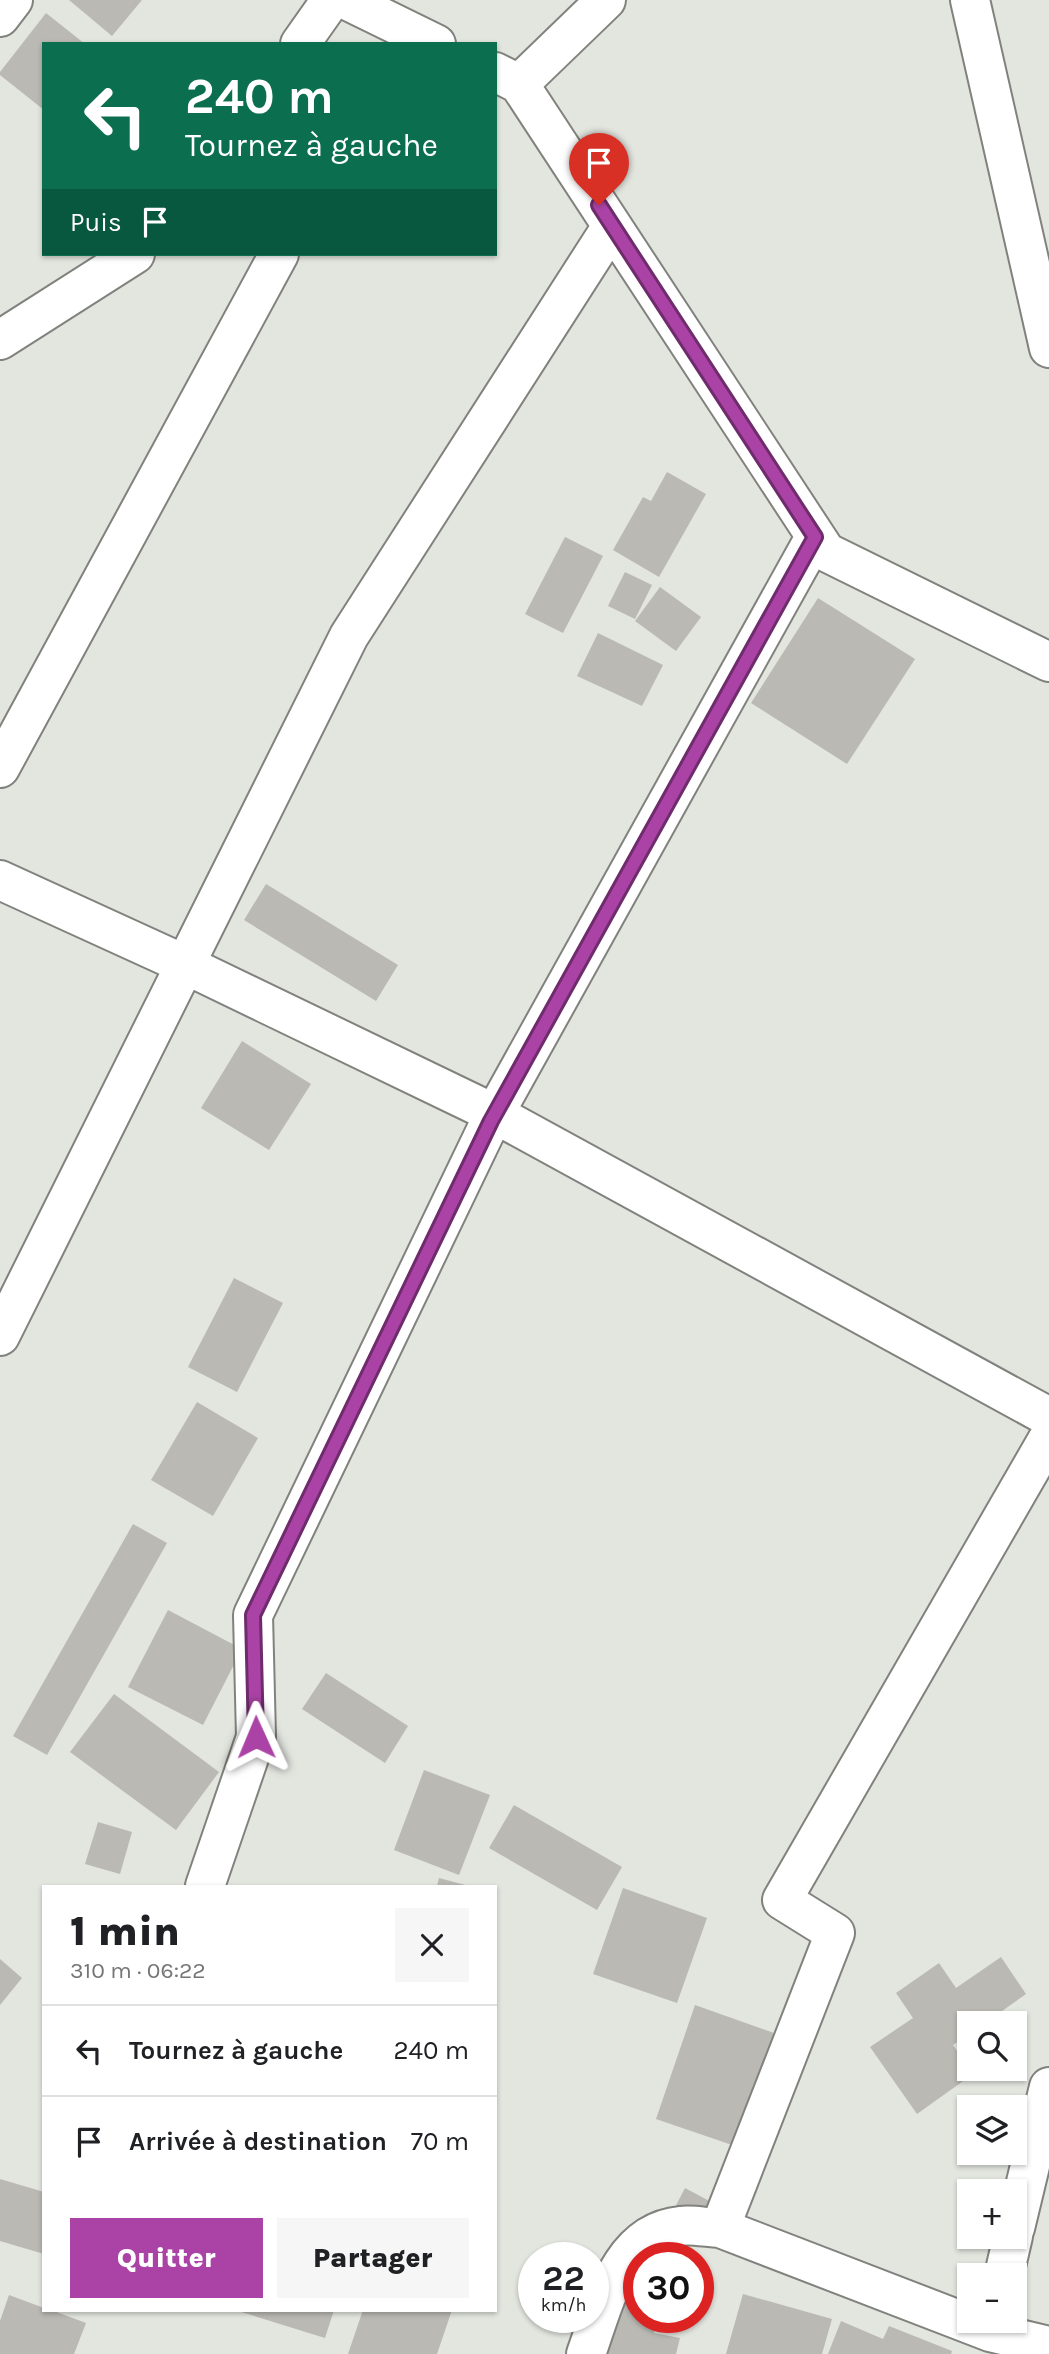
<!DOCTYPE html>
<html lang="fr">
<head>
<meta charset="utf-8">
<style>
	:root { --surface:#fff; --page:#f6f6f6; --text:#202124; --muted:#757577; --line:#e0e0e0; --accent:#ab43a6 }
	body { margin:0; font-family:Karla,sans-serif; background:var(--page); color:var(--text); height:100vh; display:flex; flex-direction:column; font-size:26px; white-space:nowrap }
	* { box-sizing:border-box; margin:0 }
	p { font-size:23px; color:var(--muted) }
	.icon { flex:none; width:38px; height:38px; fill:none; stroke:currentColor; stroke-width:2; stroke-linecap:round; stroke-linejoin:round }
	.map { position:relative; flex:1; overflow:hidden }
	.panel { position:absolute; left:42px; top:1885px; width:455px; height:427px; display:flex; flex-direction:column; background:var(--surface); border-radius:0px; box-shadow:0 2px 5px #0004 }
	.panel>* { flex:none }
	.guide { position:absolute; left:42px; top:42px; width:455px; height:214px; border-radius:0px; box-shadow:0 2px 5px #0004; background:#0b6e4f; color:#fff; overflow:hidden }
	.buttons { position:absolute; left:957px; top:2011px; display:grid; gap:14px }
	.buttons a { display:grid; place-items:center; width:70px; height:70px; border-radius:0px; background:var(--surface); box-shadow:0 2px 5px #0004; font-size:35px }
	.speed { position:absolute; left:518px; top:2242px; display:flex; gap:14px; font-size:35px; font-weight:700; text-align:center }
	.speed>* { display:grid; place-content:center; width:91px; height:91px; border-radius:50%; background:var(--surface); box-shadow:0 2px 5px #0004; line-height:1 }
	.speed small { font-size:18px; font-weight:400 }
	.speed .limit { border:10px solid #d22; background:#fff; color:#111 }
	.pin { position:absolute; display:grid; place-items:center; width:60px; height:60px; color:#fff; margin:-72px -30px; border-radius:50% 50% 50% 0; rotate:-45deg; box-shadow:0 0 7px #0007 }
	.pin .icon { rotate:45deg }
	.me { position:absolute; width:77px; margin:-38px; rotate:359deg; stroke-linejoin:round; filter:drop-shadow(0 0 5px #0008) }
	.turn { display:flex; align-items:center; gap:24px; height:147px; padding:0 28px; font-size:32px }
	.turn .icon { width:91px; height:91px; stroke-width:2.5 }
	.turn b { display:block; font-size:49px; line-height:60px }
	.then { display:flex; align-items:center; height:66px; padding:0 28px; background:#0003; gap:14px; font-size:26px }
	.round { display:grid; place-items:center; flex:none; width:74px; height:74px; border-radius:0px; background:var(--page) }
	.overview { display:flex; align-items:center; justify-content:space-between; height:119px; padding:0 28px }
	h1 { font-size:42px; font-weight:800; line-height:52px }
	.cta { display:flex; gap:14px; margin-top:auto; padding:14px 28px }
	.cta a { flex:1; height:80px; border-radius:0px; background:var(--accent); color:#fff; font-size:28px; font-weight:800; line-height:80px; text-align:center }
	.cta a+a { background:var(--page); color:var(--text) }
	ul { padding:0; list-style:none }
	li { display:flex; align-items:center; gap:21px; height:91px; padding:0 28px; border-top:2px solid var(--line) }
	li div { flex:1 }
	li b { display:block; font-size:26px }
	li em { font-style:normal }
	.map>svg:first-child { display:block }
</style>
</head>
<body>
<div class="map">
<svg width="1049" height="2354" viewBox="0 0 1049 2354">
	<rect width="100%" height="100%" fill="#e3e5df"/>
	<!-- building -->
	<path fill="#bbb9b4" d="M69,0H142L112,36Z
		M46,13L85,44H44V110L0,75V72Z
		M667,472L706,494L659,577L613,550L643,497L651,501Z
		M565,537L603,556L563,633L525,614Z
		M625,572L652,585L635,619L608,606Z
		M660,587L701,617L676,651L635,621Z
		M818,598L915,659L847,764L751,703Z
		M598,633L663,665L642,706L577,676Z
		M266,884L398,965L376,1001L244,920Z
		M242,1041L311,1084L269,1150L201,1108Z
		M234,1278L283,1303L237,1392L188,1367Z
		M197,1402L258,1438L213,1516L151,1480Z
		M133,1524L167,1543L47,1755L13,1736Z
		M168,1610L242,1649L203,1725L128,1687Z
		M326,1673L408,1726L385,1763L302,1709Z
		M114,1694L219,1772L176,1830L70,1752Z
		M424,1770L490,1795L459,1875L394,1850Z
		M514,1805L622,1867L597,1910L489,1848Z
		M98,1822L132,1832L120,1874L85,1864Z
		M439,1878L469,1886H437Z
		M623,1888L707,1918L677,2003L593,1974Z
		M1001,1957L1026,1994L985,2023H970V2034L953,2045L973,2074L917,2114L870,2047L913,2018L896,1993L939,1963L956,1988Z
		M0,1959L22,1978L0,2005Z
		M695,2005L774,2033L735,2146L656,2119Z
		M0,2179L44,2192V2254L0,2241Z
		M685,2188L713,2203L697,2231L670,2217Z
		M626,2278L639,2281V2317L657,2318L654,2333L680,2338L676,2354H608Z
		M743,2294L832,2319L822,2354H726Z
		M9,2295L44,2308V2310H51L86,2323L74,2354H0V2321Z
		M235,2310H334L325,2338Z
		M363,2310H452L437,2354H348Z
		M841,2321L883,2339L889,2326L952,2351L951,2354H828Z"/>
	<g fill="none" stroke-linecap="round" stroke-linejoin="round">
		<!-- street casing -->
		<g stroke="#81827d" stroke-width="42">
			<path id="street" d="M346,0L436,44
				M970,0L1049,348
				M0,17L13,0
				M300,44L331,0
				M495,72L519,84L826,552L1049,662
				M519,84L606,0
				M0,340L135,254
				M0,768L279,254
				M0,880L186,965L495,1114L1049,1417
				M0,1336L349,636L612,226
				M205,1886L256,1737L253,1615L491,1120L815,537
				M720,2228L835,1933L782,1900L1049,1437
				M1015,2228L1049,2087
				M1004,2275L1013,2236
				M586,2354C604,2305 618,2232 681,2226C693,2224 708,2228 720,2228L990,2332L1049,2346"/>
		</g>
		<!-- street -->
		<use href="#street" stroke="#fff" stroke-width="38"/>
	</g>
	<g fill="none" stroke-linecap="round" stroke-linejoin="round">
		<!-- route casing -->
		<g stroke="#6f2c6c" stroke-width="18">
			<path id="route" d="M256,1737L253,1615L491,1121L815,537L599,205"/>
		</g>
		<!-- route -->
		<use href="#route" stroke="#ab43a6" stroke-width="12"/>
	</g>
</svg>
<div class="buttons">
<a><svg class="icon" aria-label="search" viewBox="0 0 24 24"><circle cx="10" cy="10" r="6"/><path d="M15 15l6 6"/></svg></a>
<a><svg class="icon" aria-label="layers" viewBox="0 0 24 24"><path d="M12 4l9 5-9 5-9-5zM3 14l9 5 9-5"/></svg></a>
<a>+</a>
<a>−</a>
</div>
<div class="speed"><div>22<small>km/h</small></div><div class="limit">30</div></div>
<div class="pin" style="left:599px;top:205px;background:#d93025"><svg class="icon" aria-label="arrive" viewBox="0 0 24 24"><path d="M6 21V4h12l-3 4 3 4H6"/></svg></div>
<svg class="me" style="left:256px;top:1737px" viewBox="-20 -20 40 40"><path d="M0-17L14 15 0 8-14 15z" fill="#ab43a6" stroke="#fff" stroke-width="4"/></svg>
<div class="guide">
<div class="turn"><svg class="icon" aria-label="left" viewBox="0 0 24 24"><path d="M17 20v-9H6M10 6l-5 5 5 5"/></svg><div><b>240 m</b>Tournez à gauche</div></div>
<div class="then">Puis<svg class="icon" aria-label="arrive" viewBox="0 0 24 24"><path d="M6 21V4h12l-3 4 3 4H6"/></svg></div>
</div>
<section class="panel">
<div class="overview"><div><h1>1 min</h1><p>310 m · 06:22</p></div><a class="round"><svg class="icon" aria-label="close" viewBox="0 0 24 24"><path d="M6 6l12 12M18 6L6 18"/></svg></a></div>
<ul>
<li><svg class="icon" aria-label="left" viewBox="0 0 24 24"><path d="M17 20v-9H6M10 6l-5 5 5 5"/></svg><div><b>Tournez à gauche</b></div><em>240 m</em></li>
<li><svg class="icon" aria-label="arrive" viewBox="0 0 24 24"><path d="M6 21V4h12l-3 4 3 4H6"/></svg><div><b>Arrivée à destination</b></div><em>70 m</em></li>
</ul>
<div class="cta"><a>Quitter</a><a>Partager</a></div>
</section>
</div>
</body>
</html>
